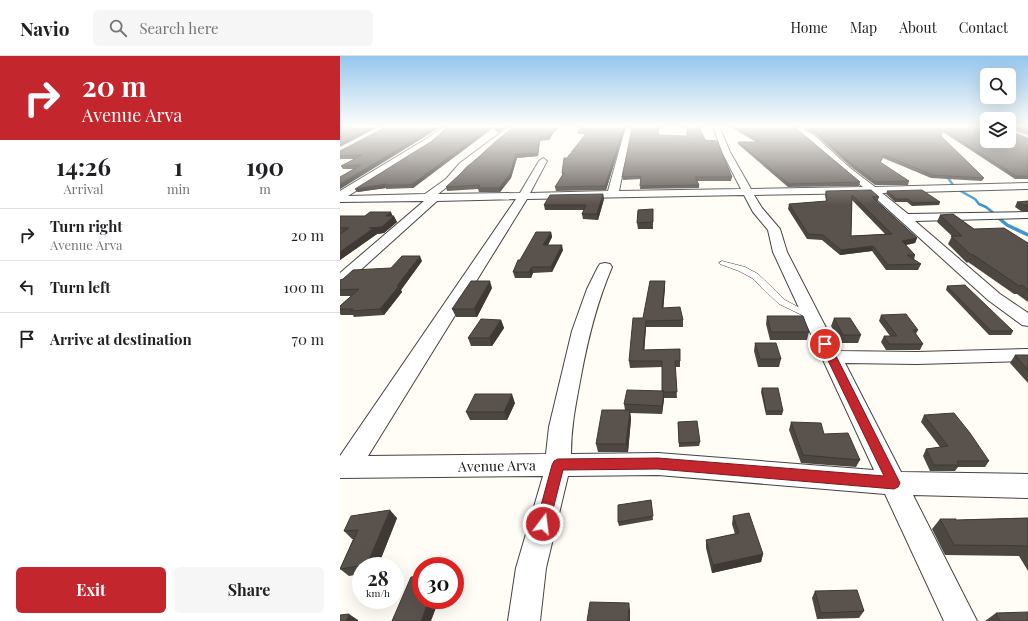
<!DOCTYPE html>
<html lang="en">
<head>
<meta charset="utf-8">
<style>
	:root { --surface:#fff; --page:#f6f6f6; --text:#202124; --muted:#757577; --line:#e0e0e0; --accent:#c4262e }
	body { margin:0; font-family:"Playfair Display",serif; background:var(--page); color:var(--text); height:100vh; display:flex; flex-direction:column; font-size:15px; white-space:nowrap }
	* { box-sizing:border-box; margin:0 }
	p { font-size:13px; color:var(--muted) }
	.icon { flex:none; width:22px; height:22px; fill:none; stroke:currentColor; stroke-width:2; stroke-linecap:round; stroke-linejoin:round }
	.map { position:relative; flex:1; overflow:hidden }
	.sheet { display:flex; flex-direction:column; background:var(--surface); width:340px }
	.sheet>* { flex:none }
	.top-card { background:#c4262e; color:#fff; overflow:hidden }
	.tools { position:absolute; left:640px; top:12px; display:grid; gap:8px }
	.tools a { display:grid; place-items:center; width:36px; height:36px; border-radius:6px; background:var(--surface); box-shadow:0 4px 16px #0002; font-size:20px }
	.speed { position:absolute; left:12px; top:501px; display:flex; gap:8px; font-size:20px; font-weight:700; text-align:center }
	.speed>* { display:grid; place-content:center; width:52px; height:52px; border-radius:50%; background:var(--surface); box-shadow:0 4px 16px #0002; line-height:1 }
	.speed small { font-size:10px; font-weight:400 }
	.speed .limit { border:6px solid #d22; background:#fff; color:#111 }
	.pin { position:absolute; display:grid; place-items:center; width:34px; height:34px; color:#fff; margin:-17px; border:2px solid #fff; border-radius:50%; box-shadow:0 1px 4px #0007 }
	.me { position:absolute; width:44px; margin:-22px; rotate:15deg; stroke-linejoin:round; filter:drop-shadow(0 0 3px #0008) }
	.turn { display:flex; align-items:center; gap:14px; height:84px; padding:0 16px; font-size:18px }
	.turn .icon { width:52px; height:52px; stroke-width:2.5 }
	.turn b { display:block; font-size:28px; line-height:34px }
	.eta { display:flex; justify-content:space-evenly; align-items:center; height:68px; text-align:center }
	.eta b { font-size:24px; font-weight:700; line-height:28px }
	.cta { display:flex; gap:8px; margin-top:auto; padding:8px 16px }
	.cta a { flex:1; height:46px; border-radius:6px; background:var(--accent); color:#fff; font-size:16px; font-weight:700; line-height:46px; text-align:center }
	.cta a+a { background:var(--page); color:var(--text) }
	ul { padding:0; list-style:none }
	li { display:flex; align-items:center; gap:12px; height:52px; padding:0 16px; border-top:1px solid var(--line) }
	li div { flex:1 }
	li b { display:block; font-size:15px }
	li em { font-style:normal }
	header { display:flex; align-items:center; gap:24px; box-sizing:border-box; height:56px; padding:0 20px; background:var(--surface); border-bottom:1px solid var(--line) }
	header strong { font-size:19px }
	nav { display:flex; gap:22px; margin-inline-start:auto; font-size:14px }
	.search { width:280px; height:36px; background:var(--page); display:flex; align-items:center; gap:10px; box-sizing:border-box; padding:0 14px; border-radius:6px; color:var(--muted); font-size:15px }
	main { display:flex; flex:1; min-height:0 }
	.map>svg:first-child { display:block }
</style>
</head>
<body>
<header>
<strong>Navio</strong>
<div class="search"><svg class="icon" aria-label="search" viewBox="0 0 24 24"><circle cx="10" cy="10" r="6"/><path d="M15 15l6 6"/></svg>Search here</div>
<nav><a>Home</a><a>Map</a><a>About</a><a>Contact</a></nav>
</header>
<main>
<section class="sheet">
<div class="top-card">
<div class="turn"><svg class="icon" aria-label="right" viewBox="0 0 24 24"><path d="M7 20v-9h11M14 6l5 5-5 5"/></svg><div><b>20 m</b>Avenue Arva</div></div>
</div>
<div class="eta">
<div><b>14:26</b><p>Arrival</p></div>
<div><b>1</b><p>min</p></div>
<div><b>190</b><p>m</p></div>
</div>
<ul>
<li><svg class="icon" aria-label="right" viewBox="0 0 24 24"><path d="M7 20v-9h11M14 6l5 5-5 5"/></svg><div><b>Turn right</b><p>Avenue Arva</p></div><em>20 m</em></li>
<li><svg class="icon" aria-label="left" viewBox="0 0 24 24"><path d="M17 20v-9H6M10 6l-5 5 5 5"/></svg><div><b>Turn left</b></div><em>100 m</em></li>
<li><svg class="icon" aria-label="arrive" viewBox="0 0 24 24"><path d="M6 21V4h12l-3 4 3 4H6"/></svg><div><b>Arrive at destination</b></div><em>70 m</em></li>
</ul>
<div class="cta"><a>Exit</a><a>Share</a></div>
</section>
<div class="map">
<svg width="688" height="565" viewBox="0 0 688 565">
	<rect width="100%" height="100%" fill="#fffdf5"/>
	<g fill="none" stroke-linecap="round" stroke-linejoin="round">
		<!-- stream-far1 -->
		<path stroke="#3f96cf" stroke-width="2.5" d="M606,119L613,129
			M617,133L635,143L639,148L646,151L656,159"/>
		<!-- stream -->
		<path stroke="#3f96cf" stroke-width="3.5" d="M654,158L667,169L688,179"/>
		<!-- lane casing -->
		<g stroke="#444" stroke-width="1">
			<path id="lane" d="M382,205L405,211L418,218L445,244L475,260L471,263L468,262L439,248L412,222L399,215L380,208L379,207Z"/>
		</g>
		<!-- street casing -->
		<g stroke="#444" stroke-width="2">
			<path id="street" d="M105,70H112L92,87L8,140L85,138L106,123L120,107L170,70H177L126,111L112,127L98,138L180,137L199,105L203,102L207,105L190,137L268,135L286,70H292L279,135L401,133L382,96L373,70H379L390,96L411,133L523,131C504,116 487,97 468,83C463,78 458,77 455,70H461L464,74L474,79L510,112L535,131L688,127V133L542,137L568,158L688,156V162L575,165L660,238L688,257V270L682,269L648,244L530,137L414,139L422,152L440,173L447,196L498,295L577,296L688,293V305L577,308L505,307L561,416L688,418V442L573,439L637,565H604L545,438L318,419L228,420L206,512L200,565H168L176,512L203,420L0,422V400L176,143L97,145L5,228L0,229V217L84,145L0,146V135L86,83ZM404,139L413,156L428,174L433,196L534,414L318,397L231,398C231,370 236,347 241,320C248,282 257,246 272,211L270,208L265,207L260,208L258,211L247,233L232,275L209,371L206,398L28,400L187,143Z
				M669,72L688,79V84L669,77Z"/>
		</g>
		<!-- lane -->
		<use href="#lane" fill="#fff" fill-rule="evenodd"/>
		<!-- street -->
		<use href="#street" fill="#fff" fill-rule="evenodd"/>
	</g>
	<!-- wall -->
	<path fill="#4d4742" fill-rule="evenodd" d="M48,70H102L0,133V121L14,113H3L1,110L15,103H0V95Z
		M109,70H167L158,77L153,72L73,132L46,133V132L17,136L92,85Z
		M175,70H221L214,76L209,84L200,85L198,100L177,102L171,122L160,136H139L138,133L107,135L106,131Z
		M240,70H286L266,134L216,135L215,131L222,119V117L227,102L246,78H238V76Z
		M293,70H319L318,79L365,84L392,121L391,125H357L359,129V132L300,133L301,123L283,124L282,121Z
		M462,70H647L670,76L688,82V123H675L603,76L601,80L644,122L642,125L591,122L543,102L540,107L569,125L568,129H535L511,111L475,78L465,73Z
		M669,70H688V78L670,71Z
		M394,71L458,74L520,126L519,130L448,131L398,88V86H416L394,73Z
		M486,135L539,141L537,146L577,182L575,187L566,189L575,199L574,204L581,208L578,214H546L532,195L500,199L482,184L467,183L448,153L449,148L486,145L485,139ZM512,144L545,178L511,180Z
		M547,135L600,146L599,149L572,150L567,146H555L546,138Z
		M263,138L264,143L258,164L243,163L242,158L244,154H205L204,149Z
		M688,145V155H681L675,151L677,146Z
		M313,153V173H298L297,167Z
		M600,159L634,173L688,187V246L677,238H674L628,206L627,207L608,188L612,180L597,166Z
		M0,160H53L57,166L44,177L37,178L0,204V178H1H0Z
		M211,176L212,181L208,189L223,194L212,216L193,217L191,222H175L173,216L180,204Z
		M82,205L61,234L62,236L44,259L14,261L13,259H1L0,258V250L11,240H0V224Z
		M325,225V231L323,252L343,264V271H306L304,294L340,293V311H335L337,342H324L322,358L290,357L291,363L288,396H258L256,388L285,354L284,348L322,335V311L290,312L289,305L303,262Z
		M607,230L673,275L671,279H649L606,234Z
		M152,232L137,261H116L112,253Z
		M541,259L578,274L576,278L583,288L580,294H546L541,286L544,280H550L539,265Z
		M427,260L469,276L467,284H430L426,268Z
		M494,262L521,279L518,287H501L491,270Z
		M161,264L164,272L152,290H131L128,282Z
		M415,287L441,303L439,311H418L414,295Z
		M675,299H688V327L670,307Z
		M422,332L443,355L442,359H426L421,336Z
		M175,347L167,364H130L126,356Z
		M584,359L649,405L645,411H618L615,415H590L583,400L586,393L600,391L581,366Z
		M338,366L360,386L359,390L339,391Z
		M451,366L484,378L520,404L516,411L461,407L449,374Z
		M311,444L313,464L279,470L278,466Z
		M393,460L423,498L421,506L372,517L366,492V484L395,478L392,468Z
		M57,462L38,510H21V518L9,520L0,513L13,483H12L4,475Z
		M688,462V515L679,500L605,499L592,473L600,463L616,464Z
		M475,535L524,555L519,562L477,563L472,542Z
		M656,557L688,565H645Z"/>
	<!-- shaded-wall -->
	<path fill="#3f3936" d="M33,70H40L0,91V87Z
		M97,70H102L0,133V128Z
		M151,70H152L153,72L73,132L71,129Z
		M163,70H167L158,77L157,74Z
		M217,70H221L214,76L209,84L208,81L213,73Z
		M284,70H286L266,134L265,130Z
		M199,82L200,85L198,100L177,102L171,122L160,136L159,132L176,98Z
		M46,128L44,129L46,132L17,136L15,133Z
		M263,138L264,143L258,164L257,158Z
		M51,156L53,161L54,160L57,166L44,177L37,178L0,204V196L29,172Z
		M211,176L212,181L205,195L203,189Z
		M577,182L575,187L560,190L562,185Z
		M222,189L223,194L212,216L211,211Z
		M533,190L532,195L500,199L501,194Z
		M80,200L82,205L61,234L62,236L44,259L40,253Z
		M192,211L193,217L191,222L189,216Z
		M150,225L152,232L137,261L134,253Z
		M325,225V231L323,258L322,252Z
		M161,264L164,272L152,290L149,282Z
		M306,265V271L304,300L303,294Z
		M324,335V344L322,358V350Z
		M172,338L175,347L167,364L164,356Z
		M290,354L291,363L288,396L286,388Z
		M50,454L57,462L38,510H29L27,509Z
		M423,498L421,506L372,517L373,509Z
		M89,544H99L91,565H81Z
		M289,547L290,554V565H288Z
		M9,558L18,564V565H6Z"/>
	<!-- building -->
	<path fill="#5a524d" stroke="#3f3936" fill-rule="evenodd" d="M0,70H33L0,87Z
		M48,70H97L0,128V121L21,109L1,110L22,99L0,100V95Z
		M109,70H151L71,129H44L46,128L15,133L92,85Z
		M153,70H163L157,74Z
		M175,70H217L213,73L208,81L199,82L197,97L176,98L170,118L159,132H138L140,129L106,131L156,85Z
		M240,70H284L265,130L215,131L224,117H222L224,102H227L248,75L238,76Z
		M293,70H319L318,79L347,80V70H359L365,84L377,85L392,121H355L359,129L300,130L301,120L282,121Z
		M413,70H455L458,74L520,126L449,128L398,86H421L394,71Z
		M465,70H647V85H669V72L670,76L688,82V83H681L688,85V120H676L604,74L600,79L644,122L593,119L544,99L540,106L569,125L536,126L512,108L475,75Z
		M676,70H688V75Z
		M531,134L539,141H532L577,182L562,185L575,199H567L581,208L548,209L533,190L501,194L483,179L468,178L449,148L487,145L486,135ZM512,139L552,178L511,180Z
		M582,134L600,146L573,147L568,143H556L547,135Z
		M263,138L257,158H242L246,149H204L210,139Z
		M688,145V149H684L677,146Z
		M313,153V166L297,167L298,154Z
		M30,156H51L46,160H54L42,171L29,172H34L0,196V178L9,172H0V160H25Z
		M613,158L634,173L664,172L688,187V234L682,229L679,230L632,198L631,199L611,180H622L600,159Z
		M196,176H211L203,189H222L211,211H192L189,216H173L178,204H180Z
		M62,200H80L57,230H59L40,253L10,255L13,253H0V250L19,233L0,234V224L3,223L13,214L51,212Z
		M131,225H150L134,253H112Z
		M310,225H325L322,252L340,251L343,264L306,265L303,294L340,293V305H335L337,336H323L324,335H322V305H289L293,262H303Z
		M625,229L673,275H651L607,230Z
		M566,258L578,274H573L583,288H549L544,280H557L541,259Z
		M427,260H463L469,276H431Z
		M494,262H510L521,279H503Z
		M141,263L161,264L149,282H128Z
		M415,287H436L441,303H420Z
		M675,299H688V314Z
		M422,332H438L443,355H426Z
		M287,334L324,335L322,350L284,348Z
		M135,338H172L164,356H126Z
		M262,354H290L286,388H256Z
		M614,357L630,377L649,405H617L619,409H594L586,393L608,390L584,359Z
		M357,365L360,386L339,387L338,366Z
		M451,366L481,367L484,378L508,377L520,404L463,399Z
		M311,444L313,460L278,466V449Z
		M50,454L27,509L0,513L18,474L4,475L11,460Z
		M409,457L423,498L373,509L366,484L399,477L393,460Z
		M688,462V490L614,489L600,463H616V464Z
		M81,520V544H89L81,565H52L71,521Z
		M517,534L524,555L481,557L475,535Z
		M250,546L289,547L288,565H247Z
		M688,556V565H660L656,557Z
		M9,558L6,565H0V559Z"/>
	<!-- sky -->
	<linearGradient id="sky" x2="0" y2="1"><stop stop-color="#95c6ee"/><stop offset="0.47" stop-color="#fffefa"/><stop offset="1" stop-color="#fffefa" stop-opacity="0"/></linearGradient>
	<rect width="688" height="149" fill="url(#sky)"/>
	<!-- route -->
	<path fill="#c4262e" stroke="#7f191e" d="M485,285L490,288L558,423L560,427L558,431L554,433L318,413L223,414L208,473L203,475L198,473L196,468L212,409L214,405L218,403L318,402L544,420L480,288Z"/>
	<g text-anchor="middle" stroke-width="4" stroke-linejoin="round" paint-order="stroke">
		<!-- near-street labels -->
		<g font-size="14" fill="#111" stroke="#fff">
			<text transform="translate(157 410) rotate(-1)" y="5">Avenue Arva</text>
		</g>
	</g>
</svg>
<div class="tools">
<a><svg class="icon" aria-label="search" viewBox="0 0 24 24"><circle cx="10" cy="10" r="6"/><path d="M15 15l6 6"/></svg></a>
<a><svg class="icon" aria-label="layers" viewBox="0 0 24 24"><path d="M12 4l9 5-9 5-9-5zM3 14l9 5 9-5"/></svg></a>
</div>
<div class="speed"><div>28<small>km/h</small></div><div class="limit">30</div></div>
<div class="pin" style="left:485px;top:288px;background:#d93025"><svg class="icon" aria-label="arrive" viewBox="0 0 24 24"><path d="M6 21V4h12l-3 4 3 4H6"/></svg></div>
<svg class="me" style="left:203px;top:468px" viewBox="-20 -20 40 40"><circle r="17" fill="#c4262e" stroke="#fff" stroke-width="3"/><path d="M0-11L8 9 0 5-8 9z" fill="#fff"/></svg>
</div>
</main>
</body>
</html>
